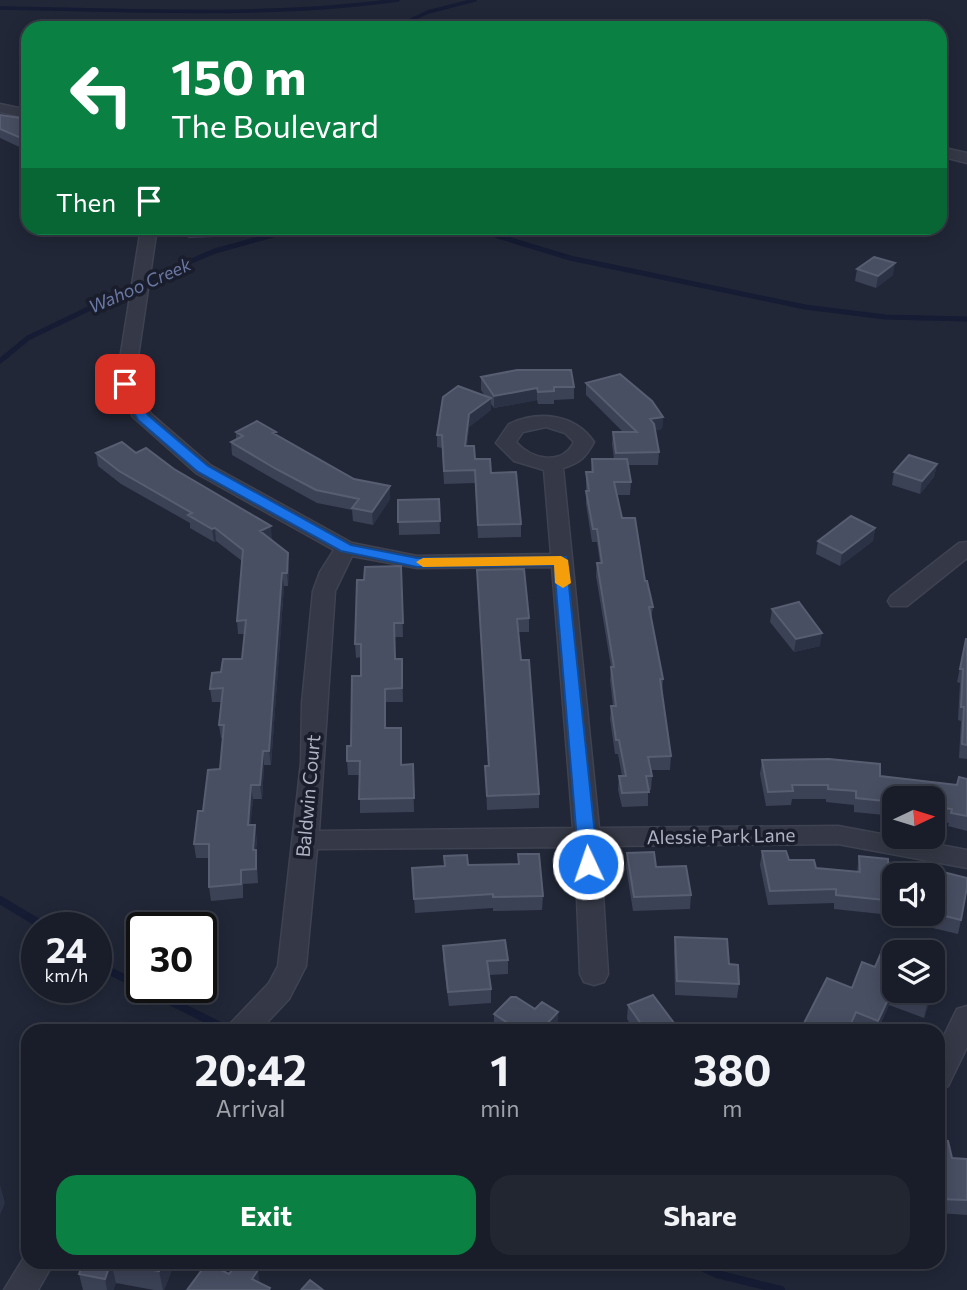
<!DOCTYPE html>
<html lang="en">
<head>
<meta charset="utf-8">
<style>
	:root { --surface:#191d29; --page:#222631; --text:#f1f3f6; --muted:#9fa2a8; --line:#373b46; --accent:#0b8043 }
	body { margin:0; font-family:Commissioner,sans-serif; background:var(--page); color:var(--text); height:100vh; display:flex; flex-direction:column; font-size:26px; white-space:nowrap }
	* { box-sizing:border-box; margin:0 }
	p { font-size:23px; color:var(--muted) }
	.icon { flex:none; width:38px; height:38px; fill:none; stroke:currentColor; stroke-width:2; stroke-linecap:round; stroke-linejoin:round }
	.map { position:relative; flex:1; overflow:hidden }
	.panel { position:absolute; left:21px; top:1024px; width:924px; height:245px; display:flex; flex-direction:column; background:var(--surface); border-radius:21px; box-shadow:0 4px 18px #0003,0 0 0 2px var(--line) }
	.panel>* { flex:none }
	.hud { position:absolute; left:21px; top:21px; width:926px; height:214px; border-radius:21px; box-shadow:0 4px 18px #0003,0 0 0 2px var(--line); background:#0b8043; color:#fff; overflow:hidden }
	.needle { width:46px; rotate:86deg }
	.buttons { position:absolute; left:882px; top:786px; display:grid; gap:14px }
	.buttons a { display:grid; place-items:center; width:63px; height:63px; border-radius:14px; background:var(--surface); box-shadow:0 4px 18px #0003,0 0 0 2px var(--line); font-size:35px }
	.speed { position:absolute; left:21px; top:912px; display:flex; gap:14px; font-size:35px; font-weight:700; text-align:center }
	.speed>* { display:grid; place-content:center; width:91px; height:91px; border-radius:50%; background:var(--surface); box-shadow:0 4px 18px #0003,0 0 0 2px var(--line); line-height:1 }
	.speed small { font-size:18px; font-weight:400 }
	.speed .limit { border:4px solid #111; border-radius:10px; background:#fff; color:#111 }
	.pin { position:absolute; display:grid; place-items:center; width:60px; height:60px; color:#fff; margin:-30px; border-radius:14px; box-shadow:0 4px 10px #0006 }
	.me { position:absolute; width:77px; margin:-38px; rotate:357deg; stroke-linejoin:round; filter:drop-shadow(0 0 5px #0008) }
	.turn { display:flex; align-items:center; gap:24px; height:147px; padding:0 35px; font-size:32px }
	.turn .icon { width:91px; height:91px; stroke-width:2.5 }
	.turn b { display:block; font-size:49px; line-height:60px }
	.then { display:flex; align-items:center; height:66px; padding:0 35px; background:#0003; gap:14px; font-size:26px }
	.eta { display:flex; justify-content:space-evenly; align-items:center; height:119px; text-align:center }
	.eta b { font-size:42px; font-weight:700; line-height:49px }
	.primary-button { display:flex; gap:14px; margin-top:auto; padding:14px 35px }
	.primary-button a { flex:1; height:80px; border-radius:21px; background:var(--accent); color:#fff; font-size:28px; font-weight:700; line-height:80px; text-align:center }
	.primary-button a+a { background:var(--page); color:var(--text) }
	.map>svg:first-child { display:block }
</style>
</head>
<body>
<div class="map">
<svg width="967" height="1290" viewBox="0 0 967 1290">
	<rect width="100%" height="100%" fill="#212737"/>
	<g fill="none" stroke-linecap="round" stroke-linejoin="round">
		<!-- stream-far2 -->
		<path stroke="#151c34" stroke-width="3.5" d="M0,8C133,10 266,18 398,0
			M394,28L428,12L475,0"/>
		<!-- stream-far1 -->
		<path stroke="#151c34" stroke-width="5" d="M485,228L498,236L570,258L805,307L885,317L967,319
			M0,361L28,338L161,274L215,251L273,235L288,228"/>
		<!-- stream -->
		<path stroke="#151c34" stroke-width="8" d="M0,900L47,928
			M96,964L230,1031
			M691,1262L717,1274L781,1290"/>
		<!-- street casing -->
		<g stroke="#3e4251" stroke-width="3">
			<path id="street" d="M0,104L28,110V118L0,112Z
				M940,147L967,153V163L940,156Z
				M141,228H157L134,384L151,414L210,465L352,543L417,556L551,554L544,470L514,461L496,443L509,424C539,410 575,414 594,442C586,457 580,463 563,468L599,828L838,826L967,850V868L838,844L600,846L608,974L604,982L594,985L584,982L580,974L575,847L317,849L306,966L289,999L259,1031H227L231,1023L269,983L278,966L301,763L302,703L313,591L320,572L334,550L196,473L133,417L116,384ZM546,427L565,433L574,442C562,466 532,460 516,442L523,432ZM352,556L417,568L552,567L573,828L319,831L335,591Z
				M967,542V558L907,606H891L888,601L891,596L959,543Z
				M967,1006V1047L948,1086L938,1090V1048L957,1009Z
				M28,1251V1262H54L38,1290H4Z"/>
		</g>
		<!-- path -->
		<path stroke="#3c4b50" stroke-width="4.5" stroke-dasharray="7 7" stroke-linecap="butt" d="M213,1031L219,1024"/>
		<!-- street -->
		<use href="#street" fill="#353947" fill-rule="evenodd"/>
	</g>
	<!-- wall -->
	<path fill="#3c4256" d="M0,115L28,121V151L0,138Z
		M187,228H222L221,232H216L215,237L188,238Z
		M857,269L893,275L876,288L855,281Z
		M481,377L574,387V399L554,400V404H538L537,400L494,408L491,404V410L469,427L467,446L475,459L491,473L521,524V537L478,538L475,483L444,484L442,448L437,447V435L485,396L481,390Z
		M586,383L663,417L662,429L655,430L659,452L658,465H628L631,482L630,495H617L622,518L653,607L651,620L663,679L662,693L671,756L670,770H651L652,776L651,790H648V806L622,807L618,790L619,776H622L618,754H615L610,719L611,706H613L610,680L611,667L596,576L597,563H600L597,542H592L586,504V472H591L592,459H614L612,444L613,432H623L586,395Z
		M236,432L276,435L354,479L390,486V499L373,525L353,521L352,510L317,503L277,481L232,455L231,442L236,439Z
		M96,453H136L174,469L272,539L271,540L289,566L288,586H284L271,765H264L262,799H253L250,825L257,839L256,850L258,883L243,884V898L211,901L209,887V858H196L194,844L203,811L220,769L223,738H221L219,725L221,702H212L210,689L221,672L242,659L245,634H238L237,621L242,561L216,541L214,542L190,528V523L121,484L98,466Z
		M937,464L934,477L920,494L892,485L894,472Z
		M439,499L440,534L399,535L398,500Z
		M875,528L873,541L840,566L816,554L818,541Z
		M401,566L403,637H395V659H402L403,702H385V728L401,765L413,764L414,812L360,813V775H348L347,761L351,746L361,676V657L356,658L355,644L364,580Z
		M477,570L529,618V632H518L521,660L539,794V808L487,810L485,766H488Z
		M772,609L820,646L794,652L770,622Z
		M966,639H967V759L959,758L961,721L958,720L960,683L957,682Z
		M762,760L880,776L957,785L967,779V831L948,826L949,823L933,821V798H894V816L854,812V805L826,802V799H792L791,805L766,806L760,774Z
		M762,851L816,868L857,872L859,856L889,875L894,876V914H933V885L939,886L943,872L961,920L958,934L899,920L900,916L834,909V903L768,905L760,865Z
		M627,853L656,867L691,895L690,909L633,911L626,867Z
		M518,854L543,896L542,910L493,911V908L415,913L412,868L444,866V856L468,865L518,864Z
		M675,937L729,964L739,984L737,998L675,995L674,951Z
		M443,946L508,960V974L489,975L491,989V1003L449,1006L443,960Z
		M862,962L930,1001L924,1018L889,1005L877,1031H865L853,1026L851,1031H800L852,988Z
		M628,1005L680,1031H635L627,1019Z
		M494,1014L558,1026L553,1031H497L494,1028Z
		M938,1140L952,1158L967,1159V1215L938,1213Z
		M84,1262H175L164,1290H154L116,1283L113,1290H83L79,1274Z"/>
	<!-- shaded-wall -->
	<path fill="#2c3245" d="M895,263L893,275L876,288L878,276Z
		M537,388V400L494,408V396Z
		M491,398V410L469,427L465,459V446L469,414Z
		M663,417L662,429L649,431L650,419Z
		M937,464L934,477L920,494L922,481Z
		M390,486V499L373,525L372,512Z
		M271,526L272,539L261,544L260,531Z
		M215,528L216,541L214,542L212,529Z
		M875,528L873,541L840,566L842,553Z
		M288,553L289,566L288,586L287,573Z
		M282,573L284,586L271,765L269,751Z
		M822,633L820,646L794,652L796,639Z
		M263,751L264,765L262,799L260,785Z
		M251,785L253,799L249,839L248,825Z
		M255,825L257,839L254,864L253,850Z
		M933,990L930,1001L924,1018L927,1004Z
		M892,991L889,1005L876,1031L878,1021Z
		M558,1012V1026L553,1031H540Z
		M856,1012L851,1031H848Z
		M0,1185L5,1203L0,1215Z
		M111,1262L116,1283L113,1290H107L105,1279Z
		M163,1262H175L164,1290H163L159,1271Z
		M258,1270L260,1284L252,1279Z"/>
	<!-- building -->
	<path fill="#484f62" stroke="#585e71" stroke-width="2" d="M0,115L21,118L28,121V141L0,129Z
		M874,257L895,263L878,276L857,269Z
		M517,370H571L574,387H554V391L538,392L537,388L494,396L481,377Z
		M620,374L652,401L663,417L650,419L654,424L659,452L616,453L613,432H637L586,383Z
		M458,386L491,398L469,414L465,446H474L475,459H490L491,473L516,472L521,524L478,525L475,470L444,471L442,435H437L443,397Z
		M257,421L276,432L273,433L354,479L390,486L372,512L352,508L359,499L316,490L276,469L231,442L243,436L236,432Z
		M122,442L136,453L146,448L174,469L271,526L260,531L288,553L287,573H282L269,751H263L260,785H251L248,825H255L253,850H256V869L241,870V884L209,887V844H194L198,811H203L208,770L220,769L224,725H219L223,688L210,689L212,673L221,672L223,659H242L246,620L237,621L243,550L215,528L212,529L188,515L192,513L119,471L96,453Z
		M909,455L937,464L922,481L894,472Z
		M592,459H627L631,482H614L622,518H635L645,581H647L653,607H649L663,679H660L671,756L648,757L652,776H646L649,792L622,793L619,776H626L619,740H616L611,706H616L611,667H614L597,563H602L597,529H593L586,491H589L586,472H593Z
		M439,499L440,521L398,522V500Z
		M851,516L875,528L842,553L818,541Z
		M401,566L403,623H394L395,659H402V688L385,689V728H401V765L413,764L414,798L359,799L360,761H347V746H351L352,676H361V644H355L357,580H364L365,567Z
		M524,569L529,618L517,619L521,660H529L539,794L487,796L485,766H489L477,570Z
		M799,602L822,633L796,639L772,609Z
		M966,639H967V745L962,744L964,707H961L963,669H960Z
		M829,759L880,764V776L957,785L959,777L967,779V816L951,813L952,809L933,807V798H894V802L856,798V791L828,789V785H792L793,791L768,792L762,760Z
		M762,851H786L789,860H814L816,868L860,872L859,856L888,859L889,875L894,876V901L836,895V889L770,891Z
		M654,852L656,867L686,866L691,895L634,897L627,853Z
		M518,854H539L543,896L493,897V894L414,899L412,868L445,866L444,856L467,855L468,865L519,864Z
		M943,872L967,878V887L961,920L933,913V885L940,887Z
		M675,937L727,939L729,964L738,965L739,984L677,981Z
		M505,940L508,960L487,961L491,989L448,992L443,946Z
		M884,946L901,952H894V990H932L927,1004L892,991L878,1021L856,1012L848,1031H800L827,978L852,988L862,962L875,967Z
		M653,995L680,1031H646L628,1005Z
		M511,997H516L535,1009L542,1002L558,1012L540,1031H520L494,1014Z
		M938,1140L948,1141L952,1158L967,1159V1200L938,1199Z
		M84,1262H163L159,1271L111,1262L105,1279L79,1274Z
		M238,1262H242L258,1270L252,1279L270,1288L269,1290H187L207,1263L229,1274Z
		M310,1280L323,1290H301Z"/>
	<!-- route -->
	<path fill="#1a73e8" stroke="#114b97" stroke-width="2" d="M125,380L131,384L148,415L208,466L351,545L417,558L566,557L598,864L595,869H582L579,864L554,565L417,567L341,551L198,472L138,420L118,384Z"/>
	<!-- slow -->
	<path fill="#f59e0b" d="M561,556L568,560L571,583L563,588L555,583L554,565L423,567L416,562L423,558Z"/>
	<g text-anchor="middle" stroke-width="7" stroke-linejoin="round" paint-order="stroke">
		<!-- far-water labels -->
		<g font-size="18" font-style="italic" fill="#6977a2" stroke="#1a1e2c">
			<text transform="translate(140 286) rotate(-24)" y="6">Wahoo Creek</text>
		</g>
		<!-- street labels -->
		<g font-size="19" fill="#afb3c4" stroke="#1a1e2c">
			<text transform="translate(308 796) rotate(-85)" y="7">Baldwin Court</text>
			<text transform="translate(721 836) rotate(-1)" y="7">Alessie Park Lane</text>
		</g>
	</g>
</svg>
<div class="buttons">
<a><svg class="needle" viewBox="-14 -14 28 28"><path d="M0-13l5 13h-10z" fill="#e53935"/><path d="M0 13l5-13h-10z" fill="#9fa2a8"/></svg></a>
<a><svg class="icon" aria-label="sound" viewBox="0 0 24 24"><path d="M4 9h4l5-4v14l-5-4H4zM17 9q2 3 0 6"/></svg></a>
<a><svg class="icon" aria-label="layers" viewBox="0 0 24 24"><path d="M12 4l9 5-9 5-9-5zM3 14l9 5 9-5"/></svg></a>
</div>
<div class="speed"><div>24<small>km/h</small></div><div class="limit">30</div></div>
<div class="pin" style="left:125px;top:384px;background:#d93025"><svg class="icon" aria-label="arrive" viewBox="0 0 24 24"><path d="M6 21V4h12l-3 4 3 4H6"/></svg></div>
<svg class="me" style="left:588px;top:864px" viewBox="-20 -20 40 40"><circle r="17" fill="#1a73e8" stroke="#fff" stroke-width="3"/><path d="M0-11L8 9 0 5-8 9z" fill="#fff"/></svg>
<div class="hud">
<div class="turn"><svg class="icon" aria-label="left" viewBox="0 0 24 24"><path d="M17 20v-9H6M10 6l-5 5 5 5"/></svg><div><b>150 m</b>The Boulevard</div></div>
<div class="then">Then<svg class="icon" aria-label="arrive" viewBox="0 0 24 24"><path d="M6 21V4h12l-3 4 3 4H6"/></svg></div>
</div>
<section class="panel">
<div class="eta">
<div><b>20:42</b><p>Arrival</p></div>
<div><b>1</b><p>min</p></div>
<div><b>380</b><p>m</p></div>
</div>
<div class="primary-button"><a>Exit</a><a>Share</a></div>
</section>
</div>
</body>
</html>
